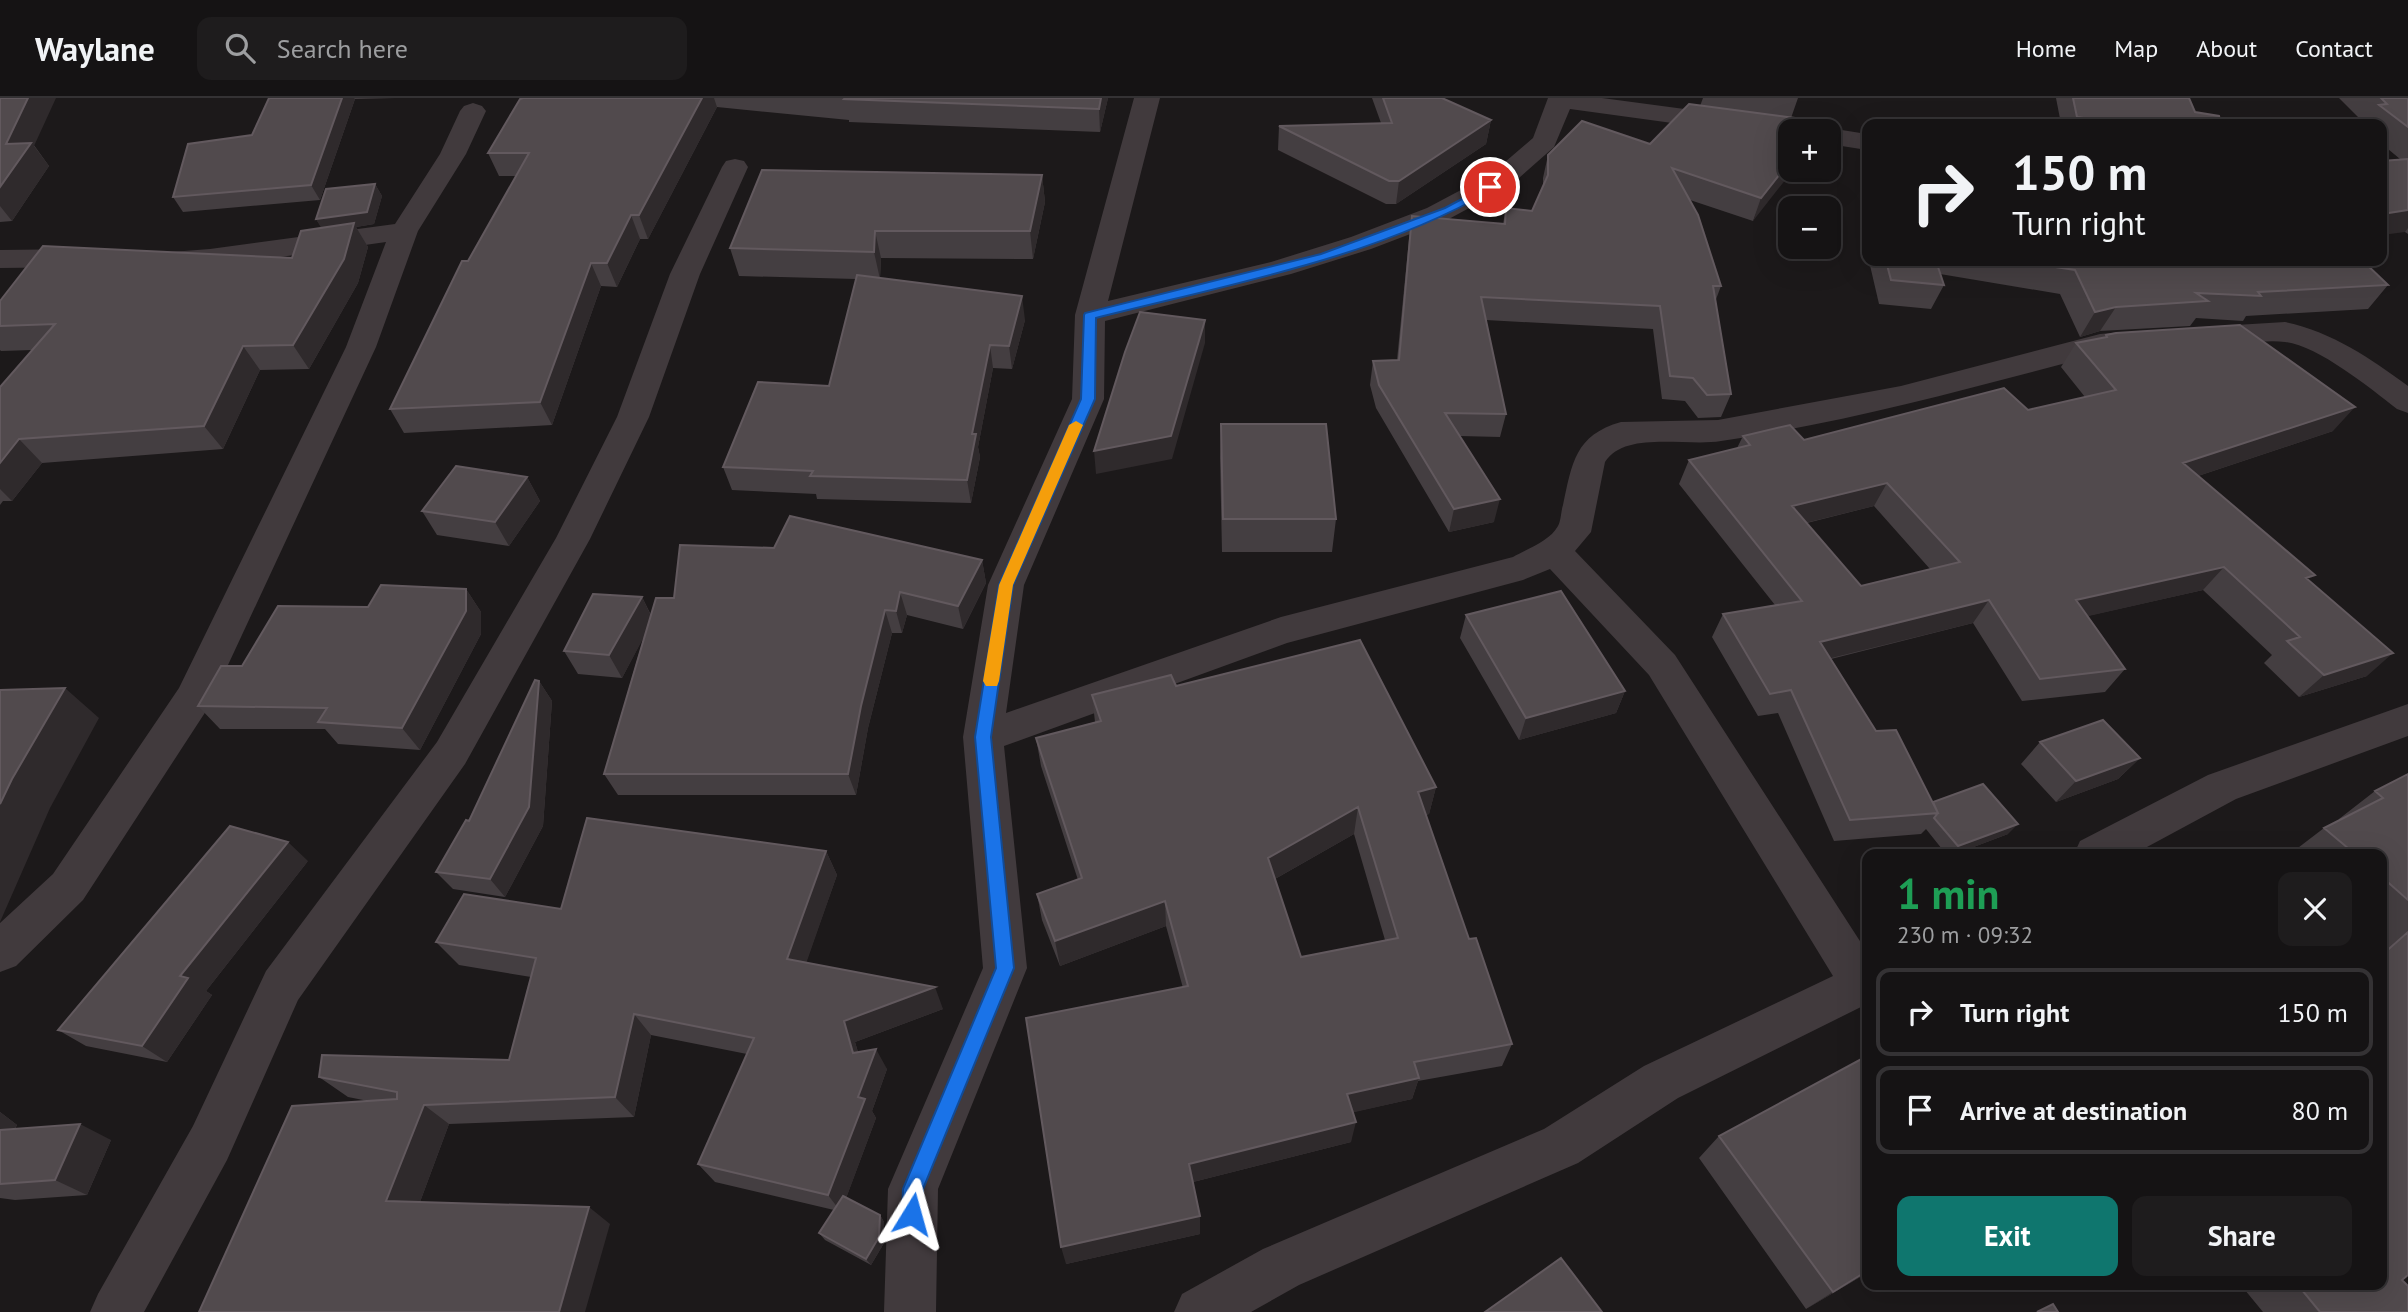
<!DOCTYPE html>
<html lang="en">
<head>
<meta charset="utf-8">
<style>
	:root { --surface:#151314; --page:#1e1c1d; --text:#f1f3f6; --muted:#9d9ea0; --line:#343234; --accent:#0f766e }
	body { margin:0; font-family:"PT Sans",sans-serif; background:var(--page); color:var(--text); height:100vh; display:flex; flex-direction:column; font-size:26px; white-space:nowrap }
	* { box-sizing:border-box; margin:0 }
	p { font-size:23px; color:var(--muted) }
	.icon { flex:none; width:38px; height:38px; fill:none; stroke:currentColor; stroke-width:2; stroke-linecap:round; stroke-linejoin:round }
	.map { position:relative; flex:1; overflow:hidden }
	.sheet { position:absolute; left:1862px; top:751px; width:525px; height:441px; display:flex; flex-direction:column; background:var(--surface); border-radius:14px; box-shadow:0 7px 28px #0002,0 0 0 2px var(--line) }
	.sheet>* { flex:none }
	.guide { position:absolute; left:1862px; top:21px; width:525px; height:147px; border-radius:14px; box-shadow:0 7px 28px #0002,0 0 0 2px var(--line); background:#151314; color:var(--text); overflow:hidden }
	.buttons { position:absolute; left:1778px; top:21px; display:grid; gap:14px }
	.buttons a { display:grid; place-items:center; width:63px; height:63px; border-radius:14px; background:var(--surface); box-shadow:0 7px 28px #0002,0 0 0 2px var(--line); font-size:35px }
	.pin { position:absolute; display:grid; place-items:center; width:60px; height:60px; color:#fff; margin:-30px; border:4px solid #fff; border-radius:50%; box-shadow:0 2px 7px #0007 }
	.me { position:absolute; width:77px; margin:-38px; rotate:8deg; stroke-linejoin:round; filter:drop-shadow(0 0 5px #0008) }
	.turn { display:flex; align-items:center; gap:24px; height:147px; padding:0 35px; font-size:32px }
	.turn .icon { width:91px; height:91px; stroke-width:2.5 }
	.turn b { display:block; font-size:49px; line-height:60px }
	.round { display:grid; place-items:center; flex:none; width:74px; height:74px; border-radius:14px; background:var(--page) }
	.summary { display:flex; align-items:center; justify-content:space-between; height:119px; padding:0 35px }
	h1 { font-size:42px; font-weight:700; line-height:52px; color:#1e9e55 }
	.button { display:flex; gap:14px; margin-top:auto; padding:14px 35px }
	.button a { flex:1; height:80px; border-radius:14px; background:var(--accent); color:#fff; font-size:28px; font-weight:700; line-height:80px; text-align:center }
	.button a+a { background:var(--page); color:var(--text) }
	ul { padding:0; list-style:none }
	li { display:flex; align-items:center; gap:21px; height:88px; margin:0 14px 10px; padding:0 21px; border:4px solid var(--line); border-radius:14px }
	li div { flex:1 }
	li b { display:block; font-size:26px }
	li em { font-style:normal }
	header { display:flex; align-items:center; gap:42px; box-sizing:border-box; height:98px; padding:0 35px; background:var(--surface); border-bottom:2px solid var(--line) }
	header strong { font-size:33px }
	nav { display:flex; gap:38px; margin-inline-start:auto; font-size:24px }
	.search { width:490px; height:63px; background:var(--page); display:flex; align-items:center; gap:18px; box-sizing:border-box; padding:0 24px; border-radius:14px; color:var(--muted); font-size:26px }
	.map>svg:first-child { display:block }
</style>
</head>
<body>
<header>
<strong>Waylane</strong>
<div class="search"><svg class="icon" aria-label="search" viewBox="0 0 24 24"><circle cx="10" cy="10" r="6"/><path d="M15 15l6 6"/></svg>Search here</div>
<nav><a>Home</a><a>Map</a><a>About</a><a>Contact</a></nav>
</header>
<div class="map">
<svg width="2408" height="1214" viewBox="0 0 2408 1214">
	<rect width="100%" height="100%" fill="#1c191a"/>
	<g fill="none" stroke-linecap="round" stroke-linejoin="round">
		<!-- minor -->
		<path fill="#413a3d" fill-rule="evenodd" d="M1134,0H1160L1108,203L1271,164L1351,139L1427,110L1491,76L1533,40L1548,0H1602L1790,25L1799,28L1803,33H1790V41L1570,11L1554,49L1510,88L1447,122L1371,151L1291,176L1105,223L1104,301L1024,487L1006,615L1281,519L1513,459C1527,451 1550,443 1558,428C1561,423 1561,413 1563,407C1572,365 1575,337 1621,324L1718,322L1901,288L2100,236L2122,234L2133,237L2137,244L2133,251L2100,256C1975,289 1849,324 1721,343C1687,349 1625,332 1605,364L1591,434L1575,453L1675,557L1867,854V906L1678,1000L1578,1065L1299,1187L1251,1214H1174L1182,1196L1263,1151L1544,1031L1644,968L1833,878L1649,577L1550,471L1523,482L1287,545L1004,648L1027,870L938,1091L936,1214H884L888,1091L983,870L963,639L988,487L1072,301L1075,217Z
			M473,5L482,8L486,13L466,56L418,133L376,249L208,610L83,802L16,868L0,874V825L53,776L179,590L346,249L386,144L210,169L171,166L167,160L171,154L210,151L395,126L440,56L460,13L464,8Z
			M1829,30L1867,36V52L1829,46V33H1819Z
			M735,61L744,63L748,69L700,176L649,319L590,441L465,666L298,902L227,1062L144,1214H90L98,1196L193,1028L266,873L437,644L556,440L617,319L670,176L722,69L726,63Z
			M85,151L95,154L99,160L95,166L85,169L0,170V152Z
			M2285,224C2332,234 2370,260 2408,288V315L2397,311C2371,291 2317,247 2285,244C2254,240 2222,254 2192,246L2188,239L2192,232L2203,229Z
			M2408,606V638L2236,701L2134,756H2074L2080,743L2208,677Z"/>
	</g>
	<!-- wall -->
	<path fill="#443e41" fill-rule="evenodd" d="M0,0L49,68L12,123L0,124Z
		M269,0H395L355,1L320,102L183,114L173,99L252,37Z
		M523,0H1108L1100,34L849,24V22L717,9L648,141H640L617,189L601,188L552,327L404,335L390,311L468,163L516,78H499L488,55Z
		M1372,0H1442L1491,22L1486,46L1396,106H1386L1278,52L1279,28L1381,25Z
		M1703,0H1798L1791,20H1796L1753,123L1690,102L1721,188L1715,204L1731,296L1721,319L1698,320L1685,303L1662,301L1653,231L1486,222L1506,316L1500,339L1460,338L1494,424L1449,434L1376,310L1370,287L1373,263L1397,262L1409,141L1412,118L1503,126L1506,110L1532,113L1543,89V80L1548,57L1650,46L1700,8Z
		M2056,0H2189L2195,14L2221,26H2061Z
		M2339,0H2408V136L2405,134L2400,61L2382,46V26H2365Z
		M1867,52V147L1860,69Z
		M1042,77L1045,104L1033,161L881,160L880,180L1025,222L1012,271L993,270L978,349L980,359L971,405L817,401L816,396L732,392L723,369L829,288L856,181L739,178L730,150Z
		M375,86L382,98L374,126L356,129L368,149L358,185L309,271L260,272L223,351L42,365L12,403H3L0,407V289L32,252L1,253L0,252V203L292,160L322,130L316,121Z
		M1869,163H2363L2388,187L2368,211L2246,218L2243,223L2196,220L2190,228L2100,233L2080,239L2060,196L1940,176L1944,187L1931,211L1879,206Z
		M2106,237L2333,333L2198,378L2309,482L2367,578L2299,599L2264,565L2272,557L2203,492L2087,518L2125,571L2105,594L2022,603L1973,525L1831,561L1876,633L1933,704L2008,736L1955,756H1946L1926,731L1921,736L1834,743L1778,615L1758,618L1712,539L1723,516L1775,507L1679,386L1689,362L1737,350L1743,338L1804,342L2028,312L2085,299L2061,269L2076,245L2104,240ZM1874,408L1930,471L1861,488L1807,425Z
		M1221,326L1336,421L1332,454H1222L1220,360Z
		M527,379L540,403L509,448L437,437L422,413Z
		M982,462L986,485L963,531L907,517L902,535H892L868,630L856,697H618L604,676L644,538L622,580L578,576L564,553L642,499L651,517L674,500Z
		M466,491L481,514V536L420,652L338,646L325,631H220L198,608L368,509Z
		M1466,517L1625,593L1616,615L1519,642L1460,540Z
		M539,583L552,603L543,728L505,799L453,791L436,774L469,723Z
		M1176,588L1436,689L1429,716L1426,717L1469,841L1512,946L1502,968L1418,983L1412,1001L1353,1014L1351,1044L1193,1084L1200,1118V1136L1066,1166L1183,890L1166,828L1060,868L1042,822L1037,796L1078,782L1041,668L1036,640L1095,624L1092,597ZM1354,736L1385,842L1301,859L1275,781Z
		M2040,644L2140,660L2118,681L2056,704L2021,666Z
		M2408,676V1177L2402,1182L2408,1214H2263L2240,1186H2382V847L2386,844L2382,840V756H2290L2324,730L2339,722V721L2375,693Z
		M826,753L837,777L806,864L943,911L855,944L858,954L887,971L872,1013L876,1020L846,1100L880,1117L884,1124V1145L871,1167L825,1142L819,1135L834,1112L715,1084L698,1066L747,956L651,937L634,1019L449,1026L420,1104L610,1126L199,1214L368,1003L348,999L319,979L509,962L531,879L459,867L436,844L561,811Z
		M308,763L206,893L212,897L167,964L86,948L58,932Z
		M1867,958V1175L1806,1211L1699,1060L1719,1038Z
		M0,1014L17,1027L15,1031L111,1042L87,1097L15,1102L0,1100Z"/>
	<!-- shaded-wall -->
	<path fill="#2f2a2c" d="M28,0H56L34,48L49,68L12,123L0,108V89L6,46Z
		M342,0H354L355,1L320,102L311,87Z
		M702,0H714L717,9L648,141L639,117Z
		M1101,0H1108L1100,34L1099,11Z
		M1491,22L1486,46L1396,106L1399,83Z
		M1790,63V72H1793L1753,123L1761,100Z
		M1042,77L1045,104L1033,161L1030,133Z
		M375,86L382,98L374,126L356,129L368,149L358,185L309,271L293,247L323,133L316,121Z
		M2408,112V130L2405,134L2382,137V116Z
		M631,117L640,141L617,189L607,165Z
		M875,133L881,160L880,181L874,154Z
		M591,165L601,188L552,327L540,304Z
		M1022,198L1025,222L1012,271L1009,248Z
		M2116,209L2100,233L2080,239L2095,214Z
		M1205,222V245L1172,361L1096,376L1094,353Z
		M990,247L993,270L978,349L980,359L971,405L967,382L972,336Z
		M243,248L260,272L223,351L204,328Z
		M2355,309L2333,333L2165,389L2183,365Z
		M19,341L42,365L12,403L0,391V365Z
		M527,379L540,403L509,448L495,424Z
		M1887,385L1874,408L1781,431L1792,408Z
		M1500,401L1494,424L1449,434L1454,411Z
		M982,462L986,485L963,531L958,508Z
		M2224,469L2203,492L2058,525L2076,502Z
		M466,491L481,514V536L420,652L402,630Z
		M900,494L907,517L902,535L896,513Z
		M642,499L653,522L622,580L609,557Z
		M1989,502L1973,525L1807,566L1820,544Z
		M885,512L892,535L868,630L856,697L848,676L861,608Z
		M2393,555L2367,578L2299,599L2324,577Z
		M539,583L552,603L543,728L505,799L490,781Z
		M65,590L99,620L50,710L0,824V706L12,681Z
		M1625,593L1616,615L1519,642L1526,620Z
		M2140,660L2118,681L2056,704L2076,683Z
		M1436,689L1429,716L1411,721L1418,694Z
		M1358,709L1354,736L1266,786L1268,760Z
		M2018,726L2008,736L1955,756H1951L1958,748Z
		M288,744L308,763L206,893L212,897L167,964L142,948L180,878Z
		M826,753L837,777L800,883L787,861Z
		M1165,803L1166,828L1060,868L1055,843Z
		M935,889L943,911L855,944L864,976L853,955L844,923Z
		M634,916L651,937L634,1019L615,999Z
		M876,951L887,971L872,1013L876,1020L841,1114L828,1097L858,999Z
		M1419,980L1412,1001L1342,1017L1347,996Z
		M424,1007L449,1026L414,1120L386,1103Z
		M0,1014L17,1027L3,1049L0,1048Z
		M1356,1024L1351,1044L1189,1085V1066Z
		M80,1026L111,1042L87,1097L55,1082Z
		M589,1109L610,1126L585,1214H559Z
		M880,1117L884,1124V1145L871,1167L866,1161Z
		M1200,1118V1136L1066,1166L1061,1149Z
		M1867,1173V1175L1806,1211L1833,1194Z"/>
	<!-- building -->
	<path fill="#514a4d" stroke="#62595e" stroke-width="2" fill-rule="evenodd" d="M0,0H28L6,46L31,45L0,89Z
		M269,0H342L311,87L173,99L188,46L252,37Z
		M523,0H702L639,117H631L607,165H591L540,304L390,311L462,163H468L529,55H488L520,1Z
		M845,0H1101L1099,11L844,1Z
		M1383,0H1442L1491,22L1399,83H1389L1279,28L1392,25Z
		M2073,0H2189L2195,14L2219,18L2221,26H2124L2077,19Z
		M2381,0H2408V29L2379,7L2387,6Z
		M1689,6L1796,20L1794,33H1790V63L1761,100L1672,70L1698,117L1721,188H1713L1731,296L1707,297L1693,280L1670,278L1660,208L1481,199L1506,316L1445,315L1500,401L1454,411L1379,287L1373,263L1399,262L1412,118L1505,126L1506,110L1532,113L1548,77V57L1582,23L1650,46Z
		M2408,61V112L2382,116V63Z
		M762,72L1042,77L1030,133H875L874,154L730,150Z
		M375,86L367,114L316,121L326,91Z
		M354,125L344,161L293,247L243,248L204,328L19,341L0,365V289L55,226L0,228V203L43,148L292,160L301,133Z
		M1886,163H1936L1944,187L1891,182Z
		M2016,163H2363L2388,187L2258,194L2261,198L2196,195L2208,203L2116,209L2095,214L2075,172Z
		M857,177L1022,198L1009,248L990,247L972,336H976L967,382L810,378L813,373L723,369L758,284L829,288Z
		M1140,214L1205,222L1171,338L1094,353L1125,254Z
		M2240,227L2355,309L2183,365L2315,477L2306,480L2393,555L2324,577L2287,543L2300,539L2224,469L2076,502L2125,571L2040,581L1989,502L1820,544L1876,633L1896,632L1938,715L1850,722L1791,592L1770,596L1723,516L1802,503L1689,362L1750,347L1743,338L1790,327L1804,342L2004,290L2028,312L2116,292L2076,245L2107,239L2106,237L2116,235ZM1887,385L1960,464L1861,488L1792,408Z
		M1221,326H1326L1336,421H1223Z
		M456,368L527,379L495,424L422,413Z
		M790,418L982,462L958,508L900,494L896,513L885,512L861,608L848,676H604L656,500H674L680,447L774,450Z
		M381,487L466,491V513L402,630L318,624L327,610L198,608L221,568H242L278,508L368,509Z
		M1561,493L1625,593L1526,620L1466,517Z
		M593,496L642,499L609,557L564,553Z
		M1360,542L1436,689L1418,694L1469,841L1476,840L1512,946L1414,964L1419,980L1347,996L1356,1024L1189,1066L1200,1118L1061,1149L1026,920L1188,888L1165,803L1055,843L1037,796L1082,780L1036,640L1101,623L1092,597L1171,577L1176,588ZM1358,709L1398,840L1301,859L1268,760Z
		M535,582L539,583L529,709L490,781L436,774L466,722L469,723Z
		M65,590L12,681L0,706V592Z
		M2103,622L2140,660L2076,683L2040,644Z
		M2408,676V802L2382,779V756H2355L2324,730L2383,700L2375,693Z
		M1983,686L2018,726L1958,748L1934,720L1938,715L1933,704Z
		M587,720L826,753L787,861L935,889L844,923L853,955L876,951L858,999L865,1001L828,1097L698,1066L754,940L634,916L615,999L424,1007L386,1103L589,1109L559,1214H199L292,1008L397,1001V994L319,979L322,957L509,962L536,860L436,844L464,796L561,811Z
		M230,728L288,744L180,878L188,880L142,948L58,932Z
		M2408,834V1177L2402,1182L2408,1188V1214H2320L2297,1186H2382V857Z
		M1867,958V1173L1833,1194L1719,1038Z
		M80,1026L55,1082L0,1086V1032Z
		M843,1098L880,1117L879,1139L866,1161L819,1135Z
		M1561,1160L1602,1214H1485Z
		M2053,1206L2058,1214H2037Z"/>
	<!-- route -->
	<path fill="#1a73e8" stroke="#114b97" stroke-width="2" d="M1490,86L1496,89L1494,91C1373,161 1230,186 1096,220L1095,301L1013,487L991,639L1014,870L923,1091V1116L920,1123L912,1126L905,1123L902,1116L903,1091L996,870L975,639L999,487L1081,301L1084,217L1085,215L1321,156L1445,110Z"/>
	<!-- slow -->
	<path fill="#f59e0b" d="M1076,323L1083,327L1013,487L999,583L997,588H986L983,583L999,487L1069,327Z"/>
</svg>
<div class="buttons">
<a>+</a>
<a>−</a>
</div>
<div class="pin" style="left:1490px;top:89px;background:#d93025"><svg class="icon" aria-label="arrive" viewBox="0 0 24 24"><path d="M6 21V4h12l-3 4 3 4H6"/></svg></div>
<svg class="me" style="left:912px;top:1116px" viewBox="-20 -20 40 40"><path d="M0-17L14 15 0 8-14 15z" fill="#1a73e8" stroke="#fff" stroke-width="4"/></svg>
<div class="guide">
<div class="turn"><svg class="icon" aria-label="right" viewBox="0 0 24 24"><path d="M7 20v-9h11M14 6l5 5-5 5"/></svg><div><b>150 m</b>Turn right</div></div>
</div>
<section class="sheet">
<div class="summary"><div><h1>1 min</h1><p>230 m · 09:32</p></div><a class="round"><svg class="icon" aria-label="close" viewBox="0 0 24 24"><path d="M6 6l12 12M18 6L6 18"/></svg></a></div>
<ul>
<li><svg class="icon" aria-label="right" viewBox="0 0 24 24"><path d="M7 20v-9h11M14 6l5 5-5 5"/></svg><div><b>Turn right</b></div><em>150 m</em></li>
<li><svg class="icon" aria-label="arrive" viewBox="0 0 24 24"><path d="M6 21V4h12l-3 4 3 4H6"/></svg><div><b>Arrive at destination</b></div><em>80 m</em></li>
</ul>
<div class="button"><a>Exit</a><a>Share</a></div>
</section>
</div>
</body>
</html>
